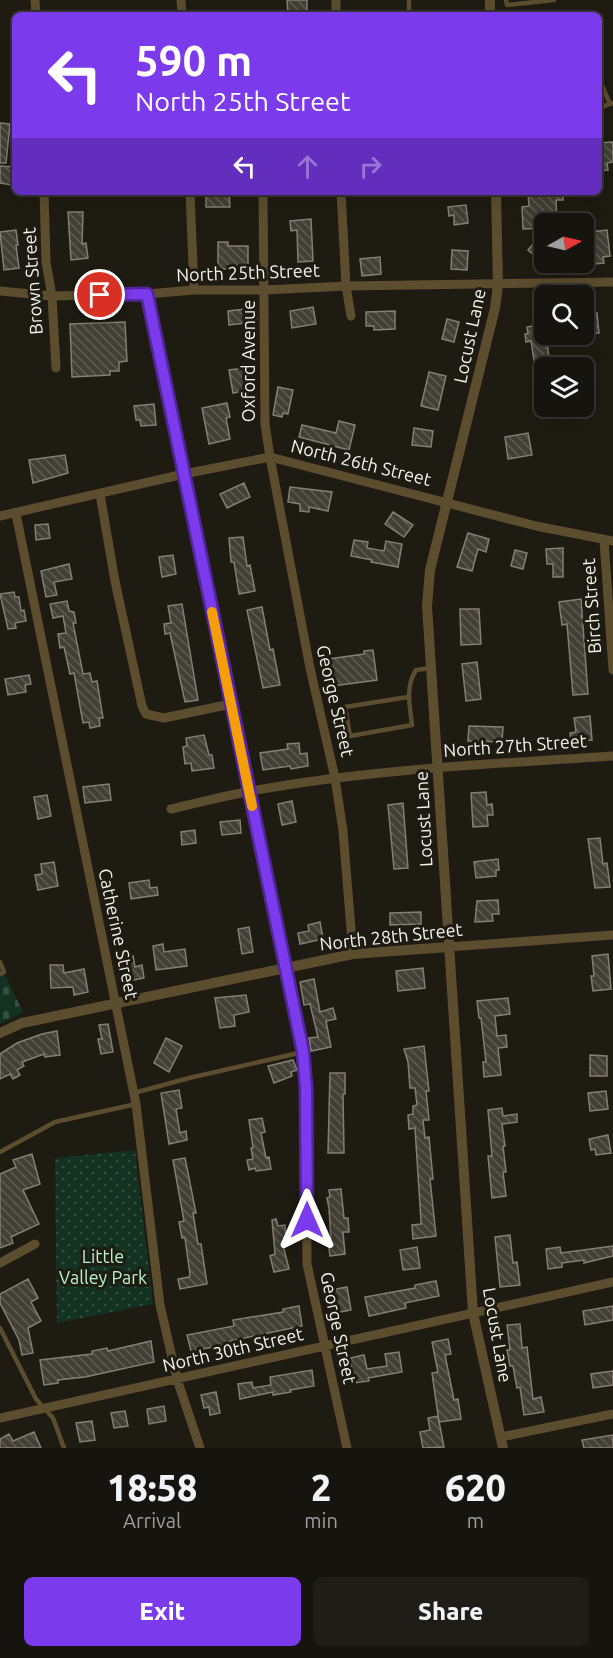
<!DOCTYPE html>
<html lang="en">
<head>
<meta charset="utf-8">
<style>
	:root { --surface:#16140e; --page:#1f1d17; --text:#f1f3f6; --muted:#9e9e9e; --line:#35332e; --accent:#7c3aed }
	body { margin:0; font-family:Ubuntu,sans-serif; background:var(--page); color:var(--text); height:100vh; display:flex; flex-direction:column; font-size:22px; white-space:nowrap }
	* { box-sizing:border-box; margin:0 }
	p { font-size:20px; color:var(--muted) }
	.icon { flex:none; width:33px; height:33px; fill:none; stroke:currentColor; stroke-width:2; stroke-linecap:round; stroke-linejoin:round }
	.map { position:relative; height:1448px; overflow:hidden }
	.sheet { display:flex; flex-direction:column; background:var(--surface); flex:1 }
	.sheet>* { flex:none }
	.hud { position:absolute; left:12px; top:12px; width:590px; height:183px; border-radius:9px; box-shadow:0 6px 24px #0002,0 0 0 2px var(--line); background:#7c3aed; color:#fff; overflow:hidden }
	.needle { width:39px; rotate:82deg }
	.buttons { position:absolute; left:534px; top:213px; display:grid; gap:12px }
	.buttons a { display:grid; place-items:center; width:60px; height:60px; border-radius:9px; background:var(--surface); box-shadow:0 6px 24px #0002,0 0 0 2px var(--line); font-size:30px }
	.pin { position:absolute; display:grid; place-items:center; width:51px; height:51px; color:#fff; margin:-26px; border:3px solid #fff; border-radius:50%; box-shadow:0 2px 6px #0007 }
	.me { position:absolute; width:66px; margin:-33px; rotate:0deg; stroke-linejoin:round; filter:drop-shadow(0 0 4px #0008) }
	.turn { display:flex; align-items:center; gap:21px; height:126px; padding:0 24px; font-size:27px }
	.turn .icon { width:78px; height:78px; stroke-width:2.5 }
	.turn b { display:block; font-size:42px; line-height:51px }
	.lanes { display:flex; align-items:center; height:57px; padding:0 24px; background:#0003; justify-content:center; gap:30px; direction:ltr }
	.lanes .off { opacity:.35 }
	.eta { display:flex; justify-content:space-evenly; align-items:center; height:102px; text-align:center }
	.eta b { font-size:36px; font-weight:800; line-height:42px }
	.action { display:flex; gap:12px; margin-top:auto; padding:12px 24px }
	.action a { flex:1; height:69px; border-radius:9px; background:var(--accent); color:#fff; font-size:24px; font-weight:800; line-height:69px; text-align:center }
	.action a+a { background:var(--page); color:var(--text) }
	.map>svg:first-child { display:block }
</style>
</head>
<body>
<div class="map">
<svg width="613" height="1448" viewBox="0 0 613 1448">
	<defs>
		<pattern id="cemetery-stones" width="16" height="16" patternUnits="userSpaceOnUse" patternTransform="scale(1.5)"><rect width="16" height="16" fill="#133221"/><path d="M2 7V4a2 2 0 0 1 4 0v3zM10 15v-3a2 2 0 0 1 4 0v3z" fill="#365041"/></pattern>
		<pattern id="park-dots" width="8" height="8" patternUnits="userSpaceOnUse" patternTransform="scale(1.5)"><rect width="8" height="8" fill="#133221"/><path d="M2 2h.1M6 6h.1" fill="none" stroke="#365041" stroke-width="1.8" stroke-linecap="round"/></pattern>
		<pattern id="building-back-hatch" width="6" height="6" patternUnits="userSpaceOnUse" patternTransform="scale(1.5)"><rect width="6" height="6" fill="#423f35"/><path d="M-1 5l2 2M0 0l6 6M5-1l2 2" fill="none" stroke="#5e5b52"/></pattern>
	</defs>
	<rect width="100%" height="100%" fill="#1e1b12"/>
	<!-- cemetery -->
	<path fill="url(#cemetery-stones)" d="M0,965L23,1012L0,1024Z"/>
	<!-- park -->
	<path fill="url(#park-dots)" d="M135,1150L153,1304L57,1323L55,1158Z"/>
	<!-- building -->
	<path fill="url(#building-back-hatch)" stroke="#827f73" stroke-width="1.5" d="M287,0H307V15H288Z
		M0,123L10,124L6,163H0Z
		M613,142V162L607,163L608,170L598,171V143Z
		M0,166L14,167L12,185L0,183Z
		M206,192H229L230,207H206Z
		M528,192H563V200H556L557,224H544V228L523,229L522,207L529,206Z
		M466,205L468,223L454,225V215L449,216L448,207Z
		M68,212H83L82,244L86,243L88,258L71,260Z
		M311,219L313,261L298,262L297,230L291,231L290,221Z
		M16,230L18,245H16L19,268L4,270L0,232Z
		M607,230L610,256L603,257L604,263L594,264L590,232Z
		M540,236L544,240V264L528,250Z
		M218,242H228V246H248V269H218Z
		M452,250L468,251L467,270L451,269Z
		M380,257L381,274L362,276L360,259Z
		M313,307L316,324L292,328L290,311Z
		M256,308L257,322L229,325L228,311Z
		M395,311V329L374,330V326H366V312Z
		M597,313L599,333L584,334V314Z
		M447,319L459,322L454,342L442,339Z
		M125,322L127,361L119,362V371H110V375L72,377L70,324Z
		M544,324V334H572V339L547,343L549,357L534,360L531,341L526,342L525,334H528L527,327Z
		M245,368L249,390L233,393L229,370Z
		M429,372L446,376L438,410L421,406Z
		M278,387L293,390L288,414L283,413L282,417L273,415Z
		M227,403L230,417L226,418L230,439L209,444L202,408Z
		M154,404L156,425L141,426L140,420H136L134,406Z
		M339,421L355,425L349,450L299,437L302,425L336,433Z
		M414,428L433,431L431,447L412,445Z
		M528,433L532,455L508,459L505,437Z
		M65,455L68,473L33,483L29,460Z
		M244,483L250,497L227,508L220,494Z
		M290,487L332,492L328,511L309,507V512L300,511V504L288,502Z
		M393,512L413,525L404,537L385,524Z
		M48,524L50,538L36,540L35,525Z
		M468,533L489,539L486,552L478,549L472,571L457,567Z
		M243,537L247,566L250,565L255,591L239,594L234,562H231L229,538Z
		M354,540L368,542L367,548L384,551L386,541L402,544L398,567L371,562L372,560L351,556Z
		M563,548V577H553V564H547L546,549Z
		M515,550L527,553L523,569L511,566Z
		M173,555L176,574L162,577L159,557Z
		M69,564L72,579L54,582L57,595L46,597L41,571Z
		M14,592L15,597H19L21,611L24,610L26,621L15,623L16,628L8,629L0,594Z
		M581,599L588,694L573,695L567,624L562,625L559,602Z
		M67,601L69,611L74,612L76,623H73L83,674L90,673L92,682L97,681L103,718H99L100,726L90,728L89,722L83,723L74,673L70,674L64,647L60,648L58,634L66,633L63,616L53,618L50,604Z
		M182,604L198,700L185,702L170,633L165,634L164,624L171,623L168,606Z
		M262,607L270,650L273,649L280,685L263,688L247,610Z
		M460,609H479L481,644L461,645Z
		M373,650L377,680L333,686L329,659L364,654V651Z
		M477,662L481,699L466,701L462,664Z
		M29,675L31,684L25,685L26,692L8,695L5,679Z
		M590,716L592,740L571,742L570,733L576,732L574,718Z
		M469,726L503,727L502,742L468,741Z
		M204,735L209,755H212L214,768L192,771L191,763L185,764L183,747L187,746L186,738Z
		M299,743L300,754L307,753L308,766L291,769L290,766L263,770L260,753L288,749L287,744Z
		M109,784L111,800L85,803L83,787Z
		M486,792L487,805L492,804L493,815H487L488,826L473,827L471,793Z
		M47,795L51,816L38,819L34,797Z
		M292,801L296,822L282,825L278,804Z
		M403,803L408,868L394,869L388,805Z
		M240,820L241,833L222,835L220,822Z
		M195,830L196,843L182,845L181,832Z
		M600,838L603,864L607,863L610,887L595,888L588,839Z
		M498,859L499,870H496V876L476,878L474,862Z
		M54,862L58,886L38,890L35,875L42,874L41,864Z
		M149,880L150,888L157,887L158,895L131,899L129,883Z
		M498,900L499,914H492L493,921L475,922L477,901Z
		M421,912V924L390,925V913Z
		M320,922L323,939L300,944L298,933L309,931L308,925Z
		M249,927L253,952L242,954L238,929Z
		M163,944L164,952L185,949L187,966L156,970L153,946Z
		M608,954L611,989L593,991L591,976H594L592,956Z
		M133,956L135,967L142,965L144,978L124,982L119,958Z
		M50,965H63L64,973L84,969L88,992L74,995L73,987L51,988Z
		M423,968L425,988L398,991L396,971Z
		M314,979L320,1012L333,1008L336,1019L326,1021L331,1047L311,1051L309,1038L318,1037L310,1004L304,1005L300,982Z
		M246,995L249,1012L234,1015L235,1026L220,1028L215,998Z
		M508,998L510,1014L495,1016L497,1036L506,1035L507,1047L498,1048L501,1075L484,1077L483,1062H486L481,1018H479L477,1001Z
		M108,1024L113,1052L101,1054L98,1039H102L99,1025Z
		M57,1031L60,1055L45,1057L44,1054L22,1062L24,1066L17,1070L20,1075L13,1079L10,1074L0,1079V1054L17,1043L42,1034Z
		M166,1038L182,1046L169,1072L154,1063Z
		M424,1046L429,1091H426L429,1120H423L425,1138L429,1137L433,1179H430L436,1236L413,1239L412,1225L421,1224V1221L415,1128L409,1129L408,1115L413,1114V1106L417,1105L415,1088H410L408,1062L404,1049Z
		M590,1055L607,1056V1076H590Z
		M293,1060L297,1070L291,1072L292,1076L274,1083L268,1066Z
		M330,1073H345V1094H343L344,1153H328Z
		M179,1090L182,1108L176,1109L180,1133L186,1131L187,1140L169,1144L161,1093Z
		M606,1091L608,1109L590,1111L588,1093Z
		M502,1108L503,1116L517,1114V1122L502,1124L505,1146H503L506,1172H503L506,1196L492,1198L488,1156H492L488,1110Z
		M262,1118L265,1132L261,1133L266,1158L269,1157L271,1169L256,1171L255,1168L249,1170L247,1160L253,1159L251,1148H253L249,1120Z
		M608,1135L611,1153L596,1155L595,1149L591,1150L589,1139Z
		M32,1154L40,1184L23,1190L39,1224L11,1237L13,1243L0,1248V1174L16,1167L13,1160Z
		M185,1158L196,1213H193L198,1244H201L207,1284L180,1289L178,1279L189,1277L190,1274L185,1238H182L179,1222L184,1221L173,1160Z
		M341,1189L344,1218H348L349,1232H343L345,1254L330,1256L328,1241H331L329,1208L327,1198L330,1197L329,1190Z
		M276,1219L278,1226L285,1225L286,1241H282L289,1269L274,1272L270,1256L275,1254L272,1220Z
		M510,1235L513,1263L517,1262L520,1285L500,1287L495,1237Z
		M613,1246V1256L584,1263V1260L562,1263V1267L548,1269L546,1249L560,1247L561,1253Z
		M417,1247L420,1268L403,1270L400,1250Z
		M28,1279L38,1298L31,1302L41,1321L28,1328L33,1353L22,1355L19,1340L0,1303V1294Z
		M436,1281L439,1296L405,1303L406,1308L369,1316L365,1297L415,1288V1285Z
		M347,1287L351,1310L335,1313L331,1290Z
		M299,1306L302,1326L230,1341V1344L191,1351L187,1335L234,1326L233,1320L283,1312V1309Z
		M613,1306V1320L585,1325L583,1311Z
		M520,1324L522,1348L527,1347L533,1399L541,1397L544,1412L524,1415L520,1387L517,1388L513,1366H510L507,1350H510L507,1325Z
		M448,1339L451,1354L445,1355L454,1400L458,1399L461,1419L439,1422L432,1373L438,1372L432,1342Z
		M151,1341L154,1362L85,1377L58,1380V1383L44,1385L40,1360L92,1354V1351L107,1348L108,1351Z
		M399,1352L402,1372L368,1378L369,1381L354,1383L350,1358L364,1355L367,1369L387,1366L385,1354Z
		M312,1370L314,1386L290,1390L291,1392L273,1395V1392L240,1399L238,1384L252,1382L253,1388L271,1385L270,1377Z
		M613,1371V1385L593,1388L591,1374Z
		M216,1392L220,1413L210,1415L209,1407L204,1408L201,1395Z
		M164,1406L166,1421L149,1424L147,1409Z
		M125,1411L128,1426L114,1428L111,1413Z
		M438,1416L444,1447L423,1448L420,1432L430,1430L428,1418Z
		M92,1421L95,1440L80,1442L76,1423Z
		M34,1432L41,1448H0V1439L9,1434L13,1441Z
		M613,1435V1448H584L582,1440Z"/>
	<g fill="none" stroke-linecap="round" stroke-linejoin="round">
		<!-- service -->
		<path stroke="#5c4d2e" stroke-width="4.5" d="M409,0V15
			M506,0L507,5L554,0
			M598,76L610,104L613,103
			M598,108L610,104
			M408,697L345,707L350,736L412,725C410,706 405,687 416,670L431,668
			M0,962L4,972L0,974
			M134,1093L189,1078L303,1052
			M0,1152L55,1122L136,1104
			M0,1328L36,1399L53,1418L64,1448"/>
		<!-- minor -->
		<path stroke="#5c4d2e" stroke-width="9" d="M35,0L36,15
			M181,0L182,15
			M336,0V15
			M44,192L46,262L52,296L56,368
			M190,192L194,290
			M263,192L265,424L270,457L310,668L335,778L343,831L353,954
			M341,192L346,286L351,316
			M0,291L52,296L147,294L194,290H265L346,286L613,282
			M147,294L303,1052L306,1088L307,1264L347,1448
			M100,494L115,581L142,706L146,714L164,718L231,704
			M16,514L136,1104L160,1305L177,1379L200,1448
			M0,516L184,474L270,457L536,526L613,541
			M604,540L613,670
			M171,809C197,803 224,796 251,791C370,769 492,764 613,756
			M448,947L613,935
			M0,1263L35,1244
			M0,1418L613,1282
			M501,1437L613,1414"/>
		<!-- tertiary -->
		<path stroke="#5c4d2e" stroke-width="10" d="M490,0V15
			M496,192L498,285L495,308L430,570L427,606L473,1313L503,1448
			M0,1033L22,1023L353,954L448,947"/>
	</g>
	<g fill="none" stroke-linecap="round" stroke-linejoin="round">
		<!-- route casing -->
		<g stroke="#51269a" stroke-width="15">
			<path id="route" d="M100,295L147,294L303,1052L306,1088L307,1220"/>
		</g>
		<!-- route -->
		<use href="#route" stroke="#7c3aed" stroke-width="10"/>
		<!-- slow -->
		<path stroke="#f59e0b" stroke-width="10" d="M212,612L252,806"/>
	</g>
	<g text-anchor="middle" stroke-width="6" stroke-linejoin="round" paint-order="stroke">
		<!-- street labels -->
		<g font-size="18" fill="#f3f2eb" stroke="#1e1b12">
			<text transform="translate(248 273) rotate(-2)" y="6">North 25th Street</text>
			<text transform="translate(33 281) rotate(-94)" y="6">Brown Street</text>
			<text transform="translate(470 336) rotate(-78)" y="6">Locust Lane</text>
			<text transform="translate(249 361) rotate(-90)" y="6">Oxford Avenue</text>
			<text transform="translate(361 463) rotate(14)" y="6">North 26th Street</text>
			<text transform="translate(592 606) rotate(-94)" y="6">Birch Street</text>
			<text transform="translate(335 701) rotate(77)" y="6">George Street</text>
			<text transform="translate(515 746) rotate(-4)" y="6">North 27th Street</text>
			<text transform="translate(424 819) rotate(-93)" y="6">Locust Lane</text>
			<text transform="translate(118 934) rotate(78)" y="6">Catherine Street</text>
			<text transform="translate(391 937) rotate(-6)" y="6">North 28th Street</text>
			<text transform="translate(338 1328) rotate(78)" y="6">George Street</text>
			<text transform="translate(497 1335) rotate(80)" y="6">Locust Lane</text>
			<text transform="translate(233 1350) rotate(-13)" y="6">North 30th Street</text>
		</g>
		<!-- park labels -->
		<g font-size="18" fill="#b4f2cb" stroke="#1e1b12">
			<text x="103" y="1263">Little<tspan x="103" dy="21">Valley Park</tspan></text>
		</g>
	</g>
</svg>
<div class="buttons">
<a><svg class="needle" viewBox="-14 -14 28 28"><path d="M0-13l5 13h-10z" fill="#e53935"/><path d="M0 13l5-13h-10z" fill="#9e9e9e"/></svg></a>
<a><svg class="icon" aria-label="search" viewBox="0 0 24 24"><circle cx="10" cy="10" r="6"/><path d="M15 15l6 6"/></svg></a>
<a><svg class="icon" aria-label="layers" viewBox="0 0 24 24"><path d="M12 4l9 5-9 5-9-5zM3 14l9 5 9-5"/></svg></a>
</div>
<div class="pin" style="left:100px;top:295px;background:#d93025"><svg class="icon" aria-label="arrive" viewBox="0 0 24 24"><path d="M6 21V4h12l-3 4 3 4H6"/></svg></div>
<svg class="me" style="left:307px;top:1220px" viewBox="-20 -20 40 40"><path d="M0-17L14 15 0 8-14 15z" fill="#7c3aed" stroke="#fff" stroke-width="4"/></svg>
<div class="hud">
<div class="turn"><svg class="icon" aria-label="left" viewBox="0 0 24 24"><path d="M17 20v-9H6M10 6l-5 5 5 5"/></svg><div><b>590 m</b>North 25th Street</div></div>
<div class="lanes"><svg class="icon" aria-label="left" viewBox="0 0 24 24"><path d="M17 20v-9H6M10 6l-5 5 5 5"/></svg><svg class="icon off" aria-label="ahead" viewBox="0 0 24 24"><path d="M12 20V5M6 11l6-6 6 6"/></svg><svg class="icon off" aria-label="right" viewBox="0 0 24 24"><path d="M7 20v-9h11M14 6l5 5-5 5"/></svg></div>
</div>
</div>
<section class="sheet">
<div class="eta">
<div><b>18:58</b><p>Arrival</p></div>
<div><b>2</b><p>min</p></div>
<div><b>620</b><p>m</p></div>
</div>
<div class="action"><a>Exit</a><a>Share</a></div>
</section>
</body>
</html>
